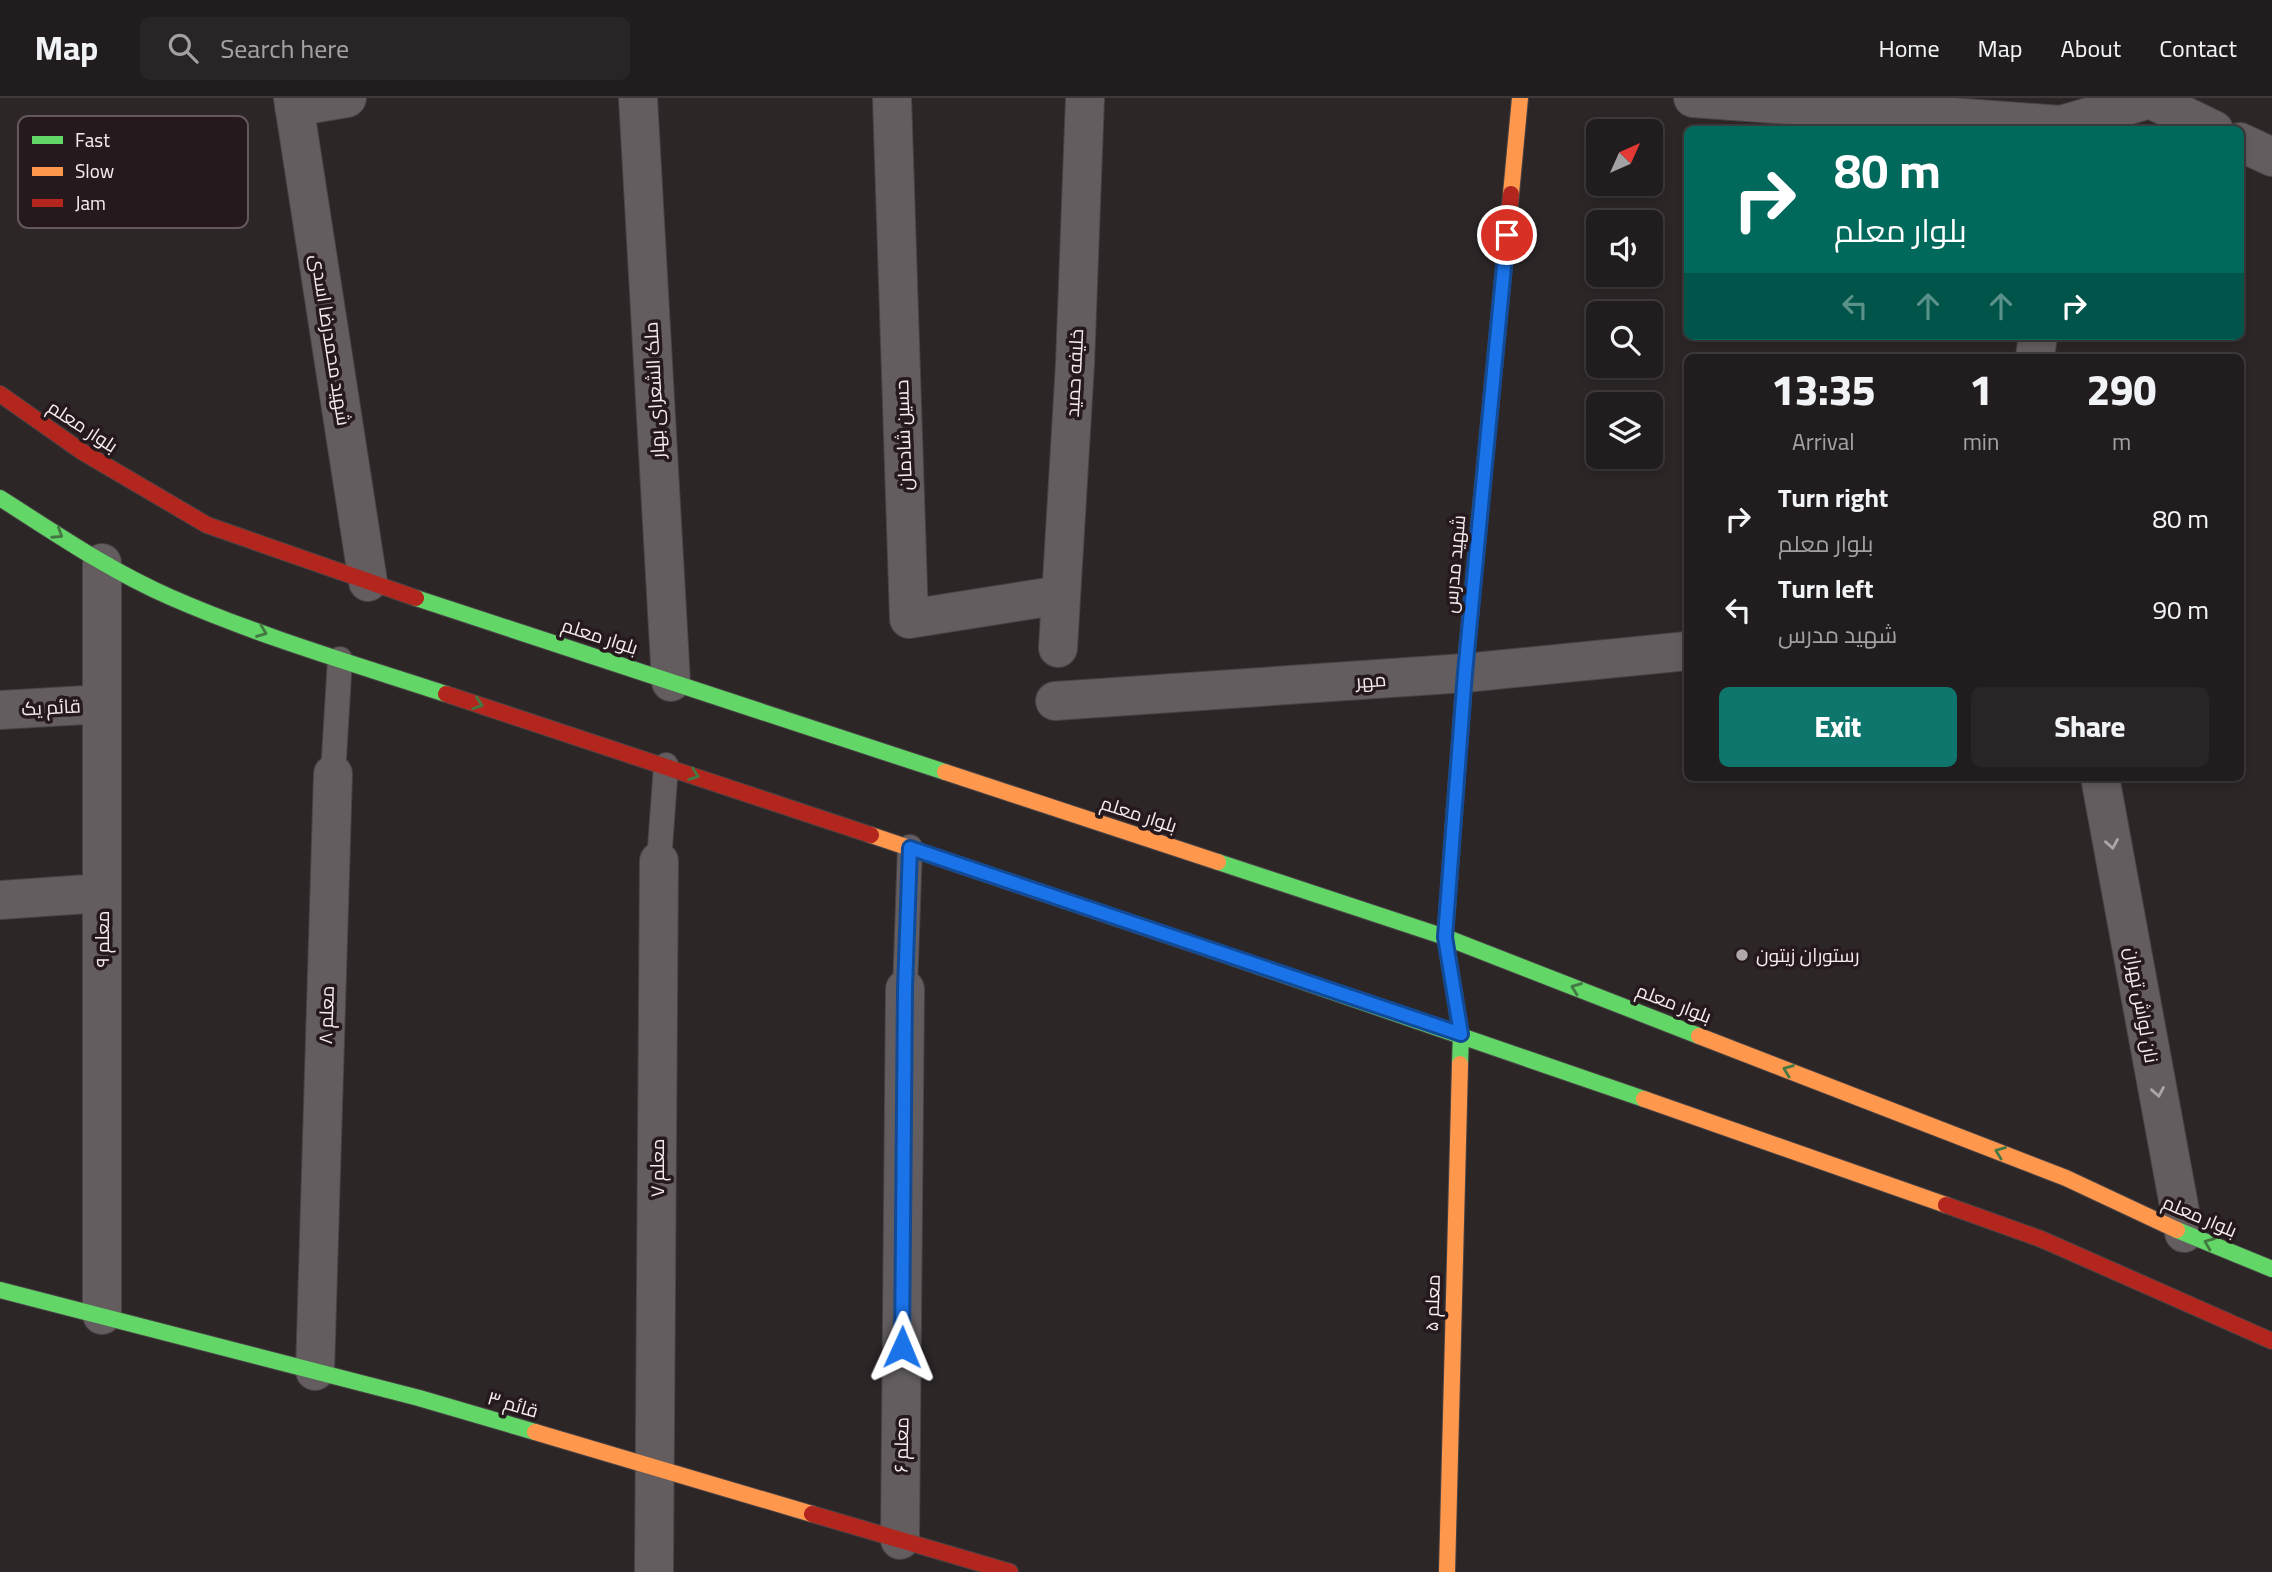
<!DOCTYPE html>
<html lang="en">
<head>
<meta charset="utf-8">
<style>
	:root { --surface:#211c1d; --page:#292526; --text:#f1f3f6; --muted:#a2a1a4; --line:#3e3a3b; --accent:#0f766e }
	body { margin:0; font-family:Georgia,Cairo,serif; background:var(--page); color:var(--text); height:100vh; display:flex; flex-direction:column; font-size:26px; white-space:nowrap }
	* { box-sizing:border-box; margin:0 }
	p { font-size:23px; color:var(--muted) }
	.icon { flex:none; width:38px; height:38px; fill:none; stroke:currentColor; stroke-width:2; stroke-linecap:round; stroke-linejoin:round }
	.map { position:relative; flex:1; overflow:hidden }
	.panel { position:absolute; left:1684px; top:256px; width:560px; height:427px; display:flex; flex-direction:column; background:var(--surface); border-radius:10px; box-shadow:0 4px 10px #0003,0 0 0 2px var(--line) }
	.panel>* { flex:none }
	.hud { position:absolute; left:1684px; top:28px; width:560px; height:214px; border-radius:10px; box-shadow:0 4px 10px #0003,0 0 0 2px var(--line); background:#00695c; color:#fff; overflow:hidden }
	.needle { width:46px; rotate:45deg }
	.fabs { position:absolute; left:1586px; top:21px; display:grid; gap:14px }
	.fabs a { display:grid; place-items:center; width:77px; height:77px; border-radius:10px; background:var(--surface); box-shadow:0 4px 10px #0003,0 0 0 2px var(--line); font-size:35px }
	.pin { position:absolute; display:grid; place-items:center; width:60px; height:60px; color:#fff; margin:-30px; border:4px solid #fff; border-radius:50%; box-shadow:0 2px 7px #0007 }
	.me { position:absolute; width:77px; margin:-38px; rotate:1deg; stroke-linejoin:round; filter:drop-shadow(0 0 5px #0008) }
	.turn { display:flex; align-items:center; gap:24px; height:147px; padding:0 35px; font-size:32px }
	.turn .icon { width:91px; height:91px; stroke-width:2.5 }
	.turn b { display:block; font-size:49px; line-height:60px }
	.lanes { display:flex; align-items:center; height:66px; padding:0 35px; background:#0003; justify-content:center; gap:35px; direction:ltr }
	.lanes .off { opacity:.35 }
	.eta { display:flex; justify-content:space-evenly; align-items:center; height:119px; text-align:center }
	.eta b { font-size:42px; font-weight:800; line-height:49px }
	.primary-button { display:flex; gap:14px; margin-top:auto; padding:14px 35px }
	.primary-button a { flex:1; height:80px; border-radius:10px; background:var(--accent); color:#fff; font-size:28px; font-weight:800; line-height:80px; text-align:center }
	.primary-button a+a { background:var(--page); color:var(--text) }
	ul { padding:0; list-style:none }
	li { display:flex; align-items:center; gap:21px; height:91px; padding:0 35px }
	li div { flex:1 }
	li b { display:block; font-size:26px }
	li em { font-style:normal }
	header { display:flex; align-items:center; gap:42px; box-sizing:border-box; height:98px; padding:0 35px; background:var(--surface); border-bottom:2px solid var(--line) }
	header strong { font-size:33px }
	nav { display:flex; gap:38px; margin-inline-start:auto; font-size:24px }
	.search { width:490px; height:63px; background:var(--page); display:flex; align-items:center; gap:18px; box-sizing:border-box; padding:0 24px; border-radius:10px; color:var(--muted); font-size:26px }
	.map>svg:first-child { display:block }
</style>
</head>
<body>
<header>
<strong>Map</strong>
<div class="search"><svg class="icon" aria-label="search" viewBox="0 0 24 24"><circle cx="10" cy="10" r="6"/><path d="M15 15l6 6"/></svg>Search here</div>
<nav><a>Home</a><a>Map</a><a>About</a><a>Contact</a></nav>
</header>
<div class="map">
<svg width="2272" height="1474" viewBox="0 0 2272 1474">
	<rect width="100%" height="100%" fill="#2c2627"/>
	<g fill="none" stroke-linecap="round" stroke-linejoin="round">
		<!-- lane casing -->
		<g stroke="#494345" stroke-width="26">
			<path id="lane" d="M333,676L340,561
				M659,763L666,667
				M905,891L910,749"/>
		</g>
		<!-- street casing -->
		<g stroke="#494345" stroke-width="40">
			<path id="street" d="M293,0L368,484
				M638,0L671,584
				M892,0L909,521L1061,497
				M1693,0L2061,27L2150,1L2214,32
				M294,9L347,0
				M2240,44L2272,59
				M2035,259L2038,238
				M1058,550L1075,266L1085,0
				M1055,603L1465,575L1687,553
				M0,612L102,606
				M2100,679L2184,1135
				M0,802L102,795
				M102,1217V465
				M315,1273L333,676
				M900,1442L905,891
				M654,1474L659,763"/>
		</g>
		<!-- fast casing -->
		<g stroke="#494345" stroke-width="18">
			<path id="fast" d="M0,400C55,435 110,473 170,499C259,538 354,566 446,596
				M416,500L945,674
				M1218,764L1445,839L1699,938
				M1211,852L1644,1001
				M1460,966L1461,936L1445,839L1465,572
				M2177,1132L2272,1171
				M0,1192L419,1300L535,1334"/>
		</g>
		<!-- slow casing -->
		<g stroke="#494345" stroke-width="18">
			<path id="slow" d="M1511,96L1520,0
				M945,674L1218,764
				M871,737L1211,852
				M1699,938L2066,1080L2177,1132
				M1644,1001L1946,1107
				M535,1334L812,1416
				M1447,1474L1460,966"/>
		</g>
		<!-- jam casing -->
		<g stroke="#494345" stroke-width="18">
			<path id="jam" d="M0,296L81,353L207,427L416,500
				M1465,572L1511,96
				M446,596L871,737
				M1946,1107L2041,1141L2272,1243
				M812,1416L1010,1474"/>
		</g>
		<!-- lane -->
		<use href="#lane" stroke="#635d5f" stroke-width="24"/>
		<!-- street -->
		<use href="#street" stroke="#635d5f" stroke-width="38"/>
		<!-- fast -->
		<use href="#fast" stroke="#63d668" stroke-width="16"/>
		<!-- slow -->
		<use href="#slow" stroke="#ff974d" stroke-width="16"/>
		<!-- jam -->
		<use href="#jam" stroke="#b3261e" stroke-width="16"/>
	</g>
	<!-- one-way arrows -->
	<defs><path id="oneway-chevron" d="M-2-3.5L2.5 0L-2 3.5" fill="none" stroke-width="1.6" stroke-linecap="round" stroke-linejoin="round" transform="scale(1.75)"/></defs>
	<g stroke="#447842">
		<use href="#oneway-chevron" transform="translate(58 436) rotate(33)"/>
		<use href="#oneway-chevron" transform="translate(262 534) rotate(21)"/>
		<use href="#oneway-chevron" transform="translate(478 606) rotate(18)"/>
		<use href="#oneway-chevron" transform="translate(694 677) rotate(19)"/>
		<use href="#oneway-chevron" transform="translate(1576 890) rotate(-159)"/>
		<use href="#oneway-chevron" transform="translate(1788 972) rotate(-159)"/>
		<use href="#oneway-chevron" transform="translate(2000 1054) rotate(-159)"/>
		<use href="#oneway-chevron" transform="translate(2209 1145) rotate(-158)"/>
	</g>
	<g stroke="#aca4a7">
		<use href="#oneway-chevron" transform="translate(2112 746) rotate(80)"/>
		<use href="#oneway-chevron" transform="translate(2158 994) rotate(80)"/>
	</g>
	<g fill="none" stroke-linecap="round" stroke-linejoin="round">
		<!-- route casing -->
		<g stroke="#114b97" stroke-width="18">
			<path id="route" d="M902,1249L905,891L910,750L1461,936L1445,839L1465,575L1507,137"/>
		</g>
		<!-- route -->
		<use href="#route" stroke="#1a73e8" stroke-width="12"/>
	</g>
	<!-- markers -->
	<circle fill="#afa7a9" stroke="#26191d" stroke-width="2.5" cx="1742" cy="857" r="7"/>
	<g text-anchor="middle" stroke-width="7" stroke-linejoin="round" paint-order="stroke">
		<!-- street labels -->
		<g font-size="19" fill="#f5ecef" stroke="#26191d">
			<text transform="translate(331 242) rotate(81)" y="7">شهید محمدرضا اسدی</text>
			<text transform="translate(1074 275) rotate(-87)" y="7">خلیفه حمید</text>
			<text transform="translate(654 292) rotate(-93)" y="7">ملک الشعرای بهار</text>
			<text transform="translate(83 328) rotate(33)" y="7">بلوار معلم</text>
			<text transform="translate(903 337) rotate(-92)" y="7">حسین شادمان</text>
			<text transform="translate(1454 466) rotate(-85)" y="7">شهید مدرس</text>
			<text transform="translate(600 538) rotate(18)" y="7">بلوار معلم</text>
			<text transform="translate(1371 582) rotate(-4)" y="7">مهر</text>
			<text transform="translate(51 609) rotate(-3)" y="7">قائم یک</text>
			<text transform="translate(1139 716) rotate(18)" y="7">بلوار معلم</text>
			<text transform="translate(102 841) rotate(-90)" y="7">معلم ۹</text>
			<text transform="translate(1674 905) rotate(21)" y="7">بلوار معلم</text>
			<text transform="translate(2142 907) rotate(80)" y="7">نان لواش تهران</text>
			<text transform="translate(326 917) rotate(-88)" y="7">معلم ۸</text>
			<text transform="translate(657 1070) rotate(-90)" y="7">معلم ۷</text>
			<text transform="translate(2200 1118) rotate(23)" y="7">بلوار معلم</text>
			<text transform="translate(1432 1205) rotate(-88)" y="7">معلم ۵</text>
			<text transform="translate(513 1306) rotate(16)" y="7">قائم ۳</text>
			<text transform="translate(901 1347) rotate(-89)" y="7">معلم ۶</text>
		</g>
		<!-- poi labels -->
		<g font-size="19" fill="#f5ecef" stroke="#26191d" text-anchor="start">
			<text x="1756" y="864">رستوران زیتون</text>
		</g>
	</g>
	<!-- legend -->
	<rect x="18" y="18" width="230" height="112" rx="10" fill="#26191d" stroke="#64585c" stroke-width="2"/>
	<rect x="32" y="38" width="31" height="8" fill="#63d668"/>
	<rect x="32" y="69" width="31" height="9" fill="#ff974d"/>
	<rect x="32" y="101" width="31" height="8" fill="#b3261e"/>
	<g font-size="19" fill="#f5ecef">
		<text x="75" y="49">Fast</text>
		<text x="75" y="80">Slow</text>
		<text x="75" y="112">Jam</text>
	</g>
</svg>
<div class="fabs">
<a><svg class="needle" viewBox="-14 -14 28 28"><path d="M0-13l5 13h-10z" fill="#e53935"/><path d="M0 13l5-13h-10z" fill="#a2a1a4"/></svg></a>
<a><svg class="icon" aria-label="sound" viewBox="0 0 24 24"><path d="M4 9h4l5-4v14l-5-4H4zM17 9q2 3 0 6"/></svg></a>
<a><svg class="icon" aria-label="search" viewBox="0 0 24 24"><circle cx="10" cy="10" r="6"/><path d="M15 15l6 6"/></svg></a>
<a><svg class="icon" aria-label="layers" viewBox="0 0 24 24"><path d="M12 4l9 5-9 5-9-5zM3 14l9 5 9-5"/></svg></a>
</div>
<div class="pin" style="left:1507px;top:137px;background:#d93025"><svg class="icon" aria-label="arrive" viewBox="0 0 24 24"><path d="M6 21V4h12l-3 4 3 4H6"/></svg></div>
<svg class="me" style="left:902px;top:1249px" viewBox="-20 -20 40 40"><path d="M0-17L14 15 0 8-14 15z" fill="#1a73e8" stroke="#fff" stroke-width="4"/></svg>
<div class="hud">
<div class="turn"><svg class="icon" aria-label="right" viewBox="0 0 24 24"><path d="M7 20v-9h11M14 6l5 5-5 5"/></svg><div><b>80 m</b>بلوار معلم</div></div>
<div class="lanes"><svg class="icon off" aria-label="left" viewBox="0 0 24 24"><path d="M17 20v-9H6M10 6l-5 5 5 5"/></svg><svg class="icon off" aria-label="ahead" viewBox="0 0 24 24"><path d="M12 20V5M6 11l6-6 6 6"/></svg><svg class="icon off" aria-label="ahead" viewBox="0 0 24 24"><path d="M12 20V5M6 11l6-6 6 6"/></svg><svg class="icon" aria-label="right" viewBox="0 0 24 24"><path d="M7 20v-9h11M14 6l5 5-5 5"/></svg></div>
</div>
<section class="panel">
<div class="eta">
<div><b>13:35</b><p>Arrival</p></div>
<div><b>1</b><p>min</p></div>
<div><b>290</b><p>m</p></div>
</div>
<ul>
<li><svg class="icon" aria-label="right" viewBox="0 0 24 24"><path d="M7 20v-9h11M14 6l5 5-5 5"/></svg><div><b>Turn right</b><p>بلوار معلم</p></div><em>80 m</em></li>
<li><svg class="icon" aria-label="left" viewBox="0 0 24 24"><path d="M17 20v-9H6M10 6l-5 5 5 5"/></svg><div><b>Turn left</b><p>شهید مدرس</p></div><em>90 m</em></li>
</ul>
<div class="primary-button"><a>Exit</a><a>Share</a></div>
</section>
</div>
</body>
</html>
